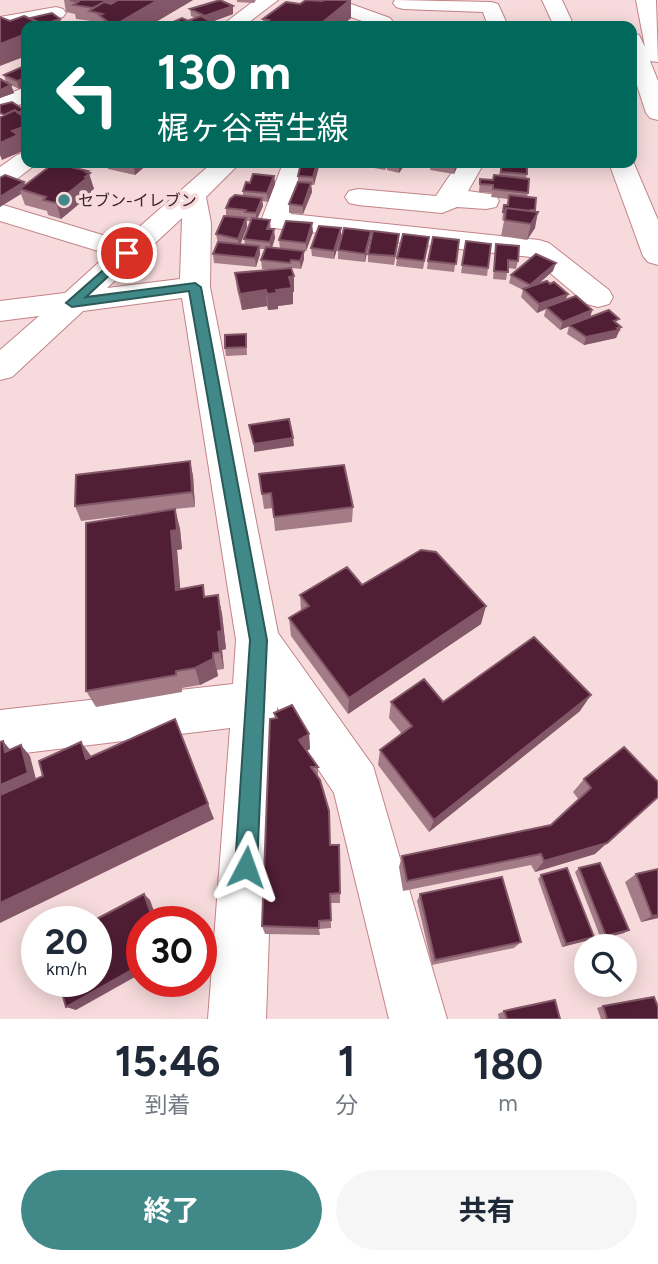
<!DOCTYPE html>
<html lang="ja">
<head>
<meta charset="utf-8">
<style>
	:root { --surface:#fff; --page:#f6f6f7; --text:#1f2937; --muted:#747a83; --accent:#418988 }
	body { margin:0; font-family:Figtree,"Noto Sans JP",sans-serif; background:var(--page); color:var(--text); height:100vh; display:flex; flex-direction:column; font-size:26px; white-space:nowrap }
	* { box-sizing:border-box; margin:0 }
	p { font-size:23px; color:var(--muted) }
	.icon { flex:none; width:38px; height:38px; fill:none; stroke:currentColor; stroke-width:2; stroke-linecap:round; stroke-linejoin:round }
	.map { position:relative; height:1019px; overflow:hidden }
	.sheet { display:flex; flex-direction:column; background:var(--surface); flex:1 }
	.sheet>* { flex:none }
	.banner { position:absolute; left:21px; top:21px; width:616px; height:147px; border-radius:14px; box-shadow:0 4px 18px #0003; background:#00695c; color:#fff; overflow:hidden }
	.controls { position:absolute; left:574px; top:934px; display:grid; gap:14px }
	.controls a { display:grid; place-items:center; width:63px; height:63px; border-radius:50%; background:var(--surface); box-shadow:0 4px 18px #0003; font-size:35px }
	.speed { position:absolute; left:21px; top:906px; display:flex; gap:14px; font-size:35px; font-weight:700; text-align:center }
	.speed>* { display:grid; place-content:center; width:91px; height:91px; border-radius:50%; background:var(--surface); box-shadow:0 4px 18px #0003; line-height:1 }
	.speed small { font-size:18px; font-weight:400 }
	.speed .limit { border:10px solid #d22; background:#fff; color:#111 }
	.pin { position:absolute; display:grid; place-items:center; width:60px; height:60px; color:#fff; margin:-30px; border:4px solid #fff; border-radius:50%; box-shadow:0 2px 7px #0007 }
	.me { position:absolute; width:77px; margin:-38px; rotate:4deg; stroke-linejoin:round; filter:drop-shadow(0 0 5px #0008) }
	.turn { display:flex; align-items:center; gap:24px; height:147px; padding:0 21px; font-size:32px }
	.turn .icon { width:91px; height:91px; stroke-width:2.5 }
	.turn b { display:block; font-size:49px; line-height:60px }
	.eta { display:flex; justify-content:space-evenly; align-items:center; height:119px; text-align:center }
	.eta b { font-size:42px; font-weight:700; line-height:49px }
	.cta { display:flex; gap:14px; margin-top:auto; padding:14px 21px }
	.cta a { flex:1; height:80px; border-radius:42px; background:var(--accent); color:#fff; font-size:28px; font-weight:700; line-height:80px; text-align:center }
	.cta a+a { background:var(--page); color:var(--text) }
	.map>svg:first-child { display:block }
</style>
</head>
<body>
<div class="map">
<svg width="658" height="1019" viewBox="0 0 658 1019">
	<rect width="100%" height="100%" fill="#f7dbdc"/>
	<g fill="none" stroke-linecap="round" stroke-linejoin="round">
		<!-- minor casing -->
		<g stroke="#c38388" stroke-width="2">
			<path id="minor" d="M255,0H278L244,26H221Z
				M312,0H340L390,18L393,22L390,26H376L315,4Z
				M395,0L491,2L498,4L508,26H488L483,12L403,9L396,7L393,3Z
				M56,7L63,9L66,13L63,17L0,29V17Z
				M26,87V102L0,112V97Z
				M26,152V163H37L35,165L9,185L0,187V167L17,155Z
				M212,163H240L206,197L211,223L210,287L278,633L373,766L447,1019H389L334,793L277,707L266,1019H208L230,728L0,756V710L233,684L236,640L182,298L83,311L12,377L0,380V350L39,316L0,321V301L65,293L108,254L0,221V204L119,240L121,243ZM182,218L180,279L107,288Z
				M283,163H309L291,214L539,240L549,243L609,290L613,297L609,304L598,307L587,304L531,257L265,227L261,221Z
				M458,163H484L468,191L496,195L499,201L496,207L486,209L457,207L442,213L358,205L349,203L345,197L349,191L358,189L436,196Z"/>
		</g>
		<!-- highway casing -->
		<g stroke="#c38388" stroke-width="2">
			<path id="highway" d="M542,0H562L574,26H554Z
				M636,0H656L658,62L650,61L658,81V120L650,118L646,113L632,70V33L639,35L645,47Z
				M632,159L658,220V265L648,262L643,256L609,163H632Z"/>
		</g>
		<!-- minor -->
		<use href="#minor" fill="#fff" fill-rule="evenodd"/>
		<!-- highway -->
		<use href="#highway" fill="#fff" fill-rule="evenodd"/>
	</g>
	<!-- wall -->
	<path fill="#a47c88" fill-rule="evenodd" d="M64,0H193L149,26H92L91,21L76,19L75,14L66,12Z
		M237,0H256L254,3L237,2Z
		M233,6V14L211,22L213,26H172L171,23L190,22V20L195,18L191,16L190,9Z
		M351,18L341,26H263V19Z
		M24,66L19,89L11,85L14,93L0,98V79L6,82L4,75Z
		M107,163H149L135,175L108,169Z
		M170,163H188L185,166Z
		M301,163H329V164H319L314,185H311L312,192L303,214L289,213V204L298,182V176Z
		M335,163H358L354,168Z
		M360,163H375L371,168L360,166Z
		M375,163H406L399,173L387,170V167L385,170L374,168Z
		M431,163H459L454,174L430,170Z
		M501,163L527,174L526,179L528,193L527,197L536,198L535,228L527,240L501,236L504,221L502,220L503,213L504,205H507L508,199L491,197L492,193L479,192L480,179L493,180L499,176Z
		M89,173L94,189L91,191V194L61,219L48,215L47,211L25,205L21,194L5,175L24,182L25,185Z
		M274,176L275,184L268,202L262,201L263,206L257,218L270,220L271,229L275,238L272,248L280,249L279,240L313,232L306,251H304V259L301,269L292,268L291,269L294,276V292H293V304L278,306V309L268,310L267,306L242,310L237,289L235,273L271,270L262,269L261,260L265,249H260V254L256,267L214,263L213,254L218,243L216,234L226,217V208L243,196V191L250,183ZM247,221H251L244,239L245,245L240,244L247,227Z
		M341,228V236L334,259L312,256L311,248Z
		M370,239L365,262L338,259V250Z
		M459,240L454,272L427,269L428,261Z
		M466,241L488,268L487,276L461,273Z
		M398,242L394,265L368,262V254Z
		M496,244L518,261L516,269L508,268L506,280L493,279Z
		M428,245L423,269L396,266L397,258Z
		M553,271L539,283L566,300L592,310L590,318L617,324L621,327L616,338L584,345L567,334L569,326L560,330L544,316L546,309L537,313L521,297L523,290L509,283L511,275Z
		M246,334L247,355L226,356L225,348Z
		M190,461L193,476L195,507L175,509L180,529L182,549L177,550L180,589L206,597L218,595L222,614L226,649L222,650L224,669L217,670L218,676L200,685L182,688V692L96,707L86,691L169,510L81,521L75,506Z
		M259,474L353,507L352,522L275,531L273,508L264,509Z
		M362,585L481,624L348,714L291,636L289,618L301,611L300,595Z
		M391,702H443L580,711L429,832L378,765L380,750L402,734L389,718Z
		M274,713L309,734L310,749L307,751L318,767V777L330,845L340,893V903H331V928L319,929L320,935L265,934L262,926L275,718Z
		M624,747L595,854L535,872L531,865L403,891L399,867L402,856L551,825L579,800L573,792L584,779Z
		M579,868L624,933L601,939L575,872Z
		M658,869V918L641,922L625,882L636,874Z
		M541,875L594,937L589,940L562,947L538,879Z
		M420,894L521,942L514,948L432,965L417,901Z
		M603,1006L658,1019H601L597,1008Z
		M504,1011L560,1019H499L498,1014Z"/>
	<!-- shaded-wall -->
	<path fill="#825767" d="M105,0H130L103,19Z
		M158,0H193L149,26H113Z
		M350,0H351V18L341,26H318Z
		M233,6V14L206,24L205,16Z
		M60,19L62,26H52L51,22Z
		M26,34V56L0,66V44Z
		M26,78V86L19,89L17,81Z
		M11,85L14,93L0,98V90Z
		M24,110L26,116L7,117Z
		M26,126V143L21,145L23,151L2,160L0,155V143L12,131Z
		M138,163H149L135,175L134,167Z
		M317,163H319V167L314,185L313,177Z
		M401,163H406L399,173V165Z
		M456,163H459L454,174L455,166Z
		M88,171L94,189L91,191V194L61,219L56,203Z
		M274,176L275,184L268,202L267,193Z
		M24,182L27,190L20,189L21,194L0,207V197Z
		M311,183L312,192L303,214V206Z
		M262,198L263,206L256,222V213Z
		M538,212L535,228L527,240L531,224Z
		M246,218L247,227L239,248L238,239Z
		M312,223L313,232L306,251V243Z
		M341,228V236L334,259V251Z
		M274,229L275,238L271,250L270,242Z
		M371,231L370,239L365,262V254Z
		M259,246L260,254L256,267L255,258Z
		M304,251V259L301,269L300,261Z
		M556,263L553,271L528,293L530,285Z
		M294,276V292H293V304L278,306V309L268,310L267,294L276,290L289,277Z
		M266,290L267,306L242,310L240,294Z
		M568,294L565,302L546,307V309L537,313L539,304Z
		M592,310L590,318L560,330L563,322Z
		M621,327L616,338L584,345L586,337Z
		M293,438L294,446L254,452V444Z
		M190,461L193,476L195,507L192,492Z
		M175,509L180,529L182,549L177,550L182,608L176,590L171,531Z
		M218,595L222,614L226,649L222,650L224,669L220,652L218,632Z
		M486,606L481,624L348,714L349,698Z
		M213,653L218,676L200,685L195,668Z
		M591,695L580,711L429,832L434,820Z
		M175,719L214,819L0,923V903Z
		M309,734L310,749L300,754L299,740Z
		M3,741L12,752H5Z
		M81,742L94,760L86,759Z
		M21,745L30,756L37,783L0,799V785Z
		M658,797L595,854L535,872L544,861Z
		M144,894L150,900L158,922H154Z
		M658,915V918L641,922L652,916Z
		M629,930L624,933L601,939L606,936Z
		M594,937L589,940L562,947L566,944Z
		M142,964V973L76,1010L66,1007Z"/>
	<!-- building -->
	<path fill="#501e35" stroke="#825767" stroke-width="2" d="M70,0H106V1L93,8L73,5L78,2Z
		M118,0H158L113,26L99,15L102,14L89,11L104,2L111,4Z
		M220,0L233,6L205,16L190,9Z
		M306,0L322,1L324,0H350L318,26H272L264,24L269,20L263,19L286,2L300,4Z
		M52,13L60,19L51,22L56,25L52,26H46L30,18Z
		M24,16L46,26H26V34L0,44V17L10,21Z
		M201,16L213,23L206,26L196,24L193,25L195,26H178L171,23L182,18L193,23L190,20Z
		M24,66L26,67V78L17,81L4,75Z
		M0,79L11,85L0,90Z
		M12,102L24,110L18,113L15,110L4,115L0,113V105Z
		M15,110L26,119V126L12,131L18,135L0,143V117Z
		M54,163L88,171L86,172L90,173L85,177L87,178L56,203L43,200L46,197L20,189Z
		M116,163H138L134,167Z
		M301,163H317L313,177L298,176Z
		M438,163H456L455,166Z
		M501,163H527V174L501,172Z
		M253,174L274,176L267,193L243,191L246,182L250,183Z
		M5,175L24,182L0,197V178Z
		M494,175L529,179L528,193L493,189V185L480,184V179L493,180Z
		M298,182L311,183L303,206L289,204Z
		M235,195L262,198L256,213L245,212L246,210L226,208L230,199Z
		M509,195L536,198L535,210H531V211L506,208L505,212H503L504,205H508Z
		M506,208L538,212L531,224L505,220Z
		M224,216L246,218L238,239L216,234Z
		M252,218L270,220L267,229H274L270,242L244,239Z
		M286,221L312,223L306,243L279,240Z
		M319,226L341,228L334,251L311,248Z
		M344,228L371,231L365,254L338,250Z
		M373,231L399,234L395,256L368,254Z
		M403,234L429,237L424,261L397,258Z
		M433,237L459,240L456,264L428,261Z
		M466,241L491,244L488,268L462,265Z
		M218,242L259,246L255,258L213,254Z
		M496,244L519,246L518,261L508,260V272L494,271Z
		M266,247L304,251L300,261L291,260L290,263L261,260Z
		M536,254L556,263L530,285L511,275Z
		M291,268L294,276L289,277L292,288L276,290L277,293L267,294L266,290L240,294L235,273Z
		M547,281L550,284L554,282L568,294L539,304L523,289Z
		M576,296L592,310L563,322L546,307Z
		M609,310L619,319L614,321L621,327L617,328L619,330L586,337L569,325Z
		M246,334V347L225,348V335Z
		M289,419L293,438L254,444L249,425Z
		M190,461L192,492L75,506L76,475Z
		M344,465L353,507L274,517L271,493L262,494L259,474Z
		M175,509L177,530L171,531L176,590L203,585L204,597L218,595L222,631L218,632L220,652L213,653V659L195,668L176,671V675L86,691V523Z
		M421,550L436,552L486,606L349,698L289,618L309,606L300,595L347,567L362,585Z
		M534,637L591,695L434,820L380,750L412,726L391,702L424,679L443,702Z
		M292,705L309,734L299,740L318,767H311L320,780L329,811L330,845H339L340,893L330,894L331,920L319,921V928L262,926L270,719L277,718L274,713Z
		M175,719L208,804L0,903V795L43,776L39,761L81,742L86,759Z
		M3,741L5,752L21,745L28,773L0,785V742Z
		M624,747L658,782V797L607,843L544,861L541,854L407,881L402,856L551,825L591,788L584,779Z
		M600,863L629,930L606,936L579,868Z
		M567,868L594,937L566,944L541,875Z
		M658,869V915L652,916L636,874Z
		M502,877L521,942L435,960L420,894Z
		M144,894L154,922H142V964L66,1007L59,982H96V922H91Z
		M654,997L658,1007V1019H607L603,1006Z
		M555,1000L560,1019H507L504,1011Z"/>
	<!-- route -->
	<path fill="#418988" stroke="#2a5958" stroke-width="2" d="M127,249L131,250V255L86,297L195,283L201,287L267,640L257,867L253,875L246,878L238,875L235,867L250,640L189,291L72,307L66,303Z"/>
	<!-- markers -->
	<circle fill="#418988" stroke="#f7dbdc" stroke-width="2.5" cx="64" cy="200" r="7"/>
	<g text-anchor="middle" stroke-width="7" stroke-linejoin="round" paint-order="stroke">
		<!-- far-poi labels -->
		<g font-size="16" fill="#3d2326" stroke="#f7dbdc" text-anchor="start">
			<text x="78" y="206">セブン-イレブン</text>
		</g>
	</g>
</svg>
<div class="controls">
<a><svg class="icon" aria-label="search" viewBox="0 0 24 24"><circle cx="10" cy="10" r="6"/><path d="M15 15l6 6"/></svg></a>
</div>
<div class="speed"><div>20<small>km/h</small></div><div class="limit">30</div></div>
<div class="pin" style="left:127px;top:253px;background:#d93025"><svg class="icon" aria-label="arrive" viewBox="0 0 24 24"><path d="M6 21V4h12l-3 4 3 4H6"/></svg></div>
<svg class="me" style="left:246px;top:867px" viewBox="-20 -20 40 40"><path d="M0-17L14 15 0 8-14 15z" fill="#418988" stroke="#fff" stroke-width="4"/></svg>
<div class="banner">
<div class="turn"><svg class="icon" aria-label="left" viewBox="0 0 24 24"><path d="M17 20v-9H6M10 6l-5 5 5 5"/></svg><div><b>130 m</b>梶ヶ谷菅生線</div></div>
</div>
</div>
<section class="sheet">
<div class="eta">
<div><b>15:46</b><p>到着</p></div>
<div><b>1</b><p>分</p></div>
<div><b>180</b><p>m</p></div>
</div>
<div class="cta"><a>終了</a><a>共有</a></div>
</section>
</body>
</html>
